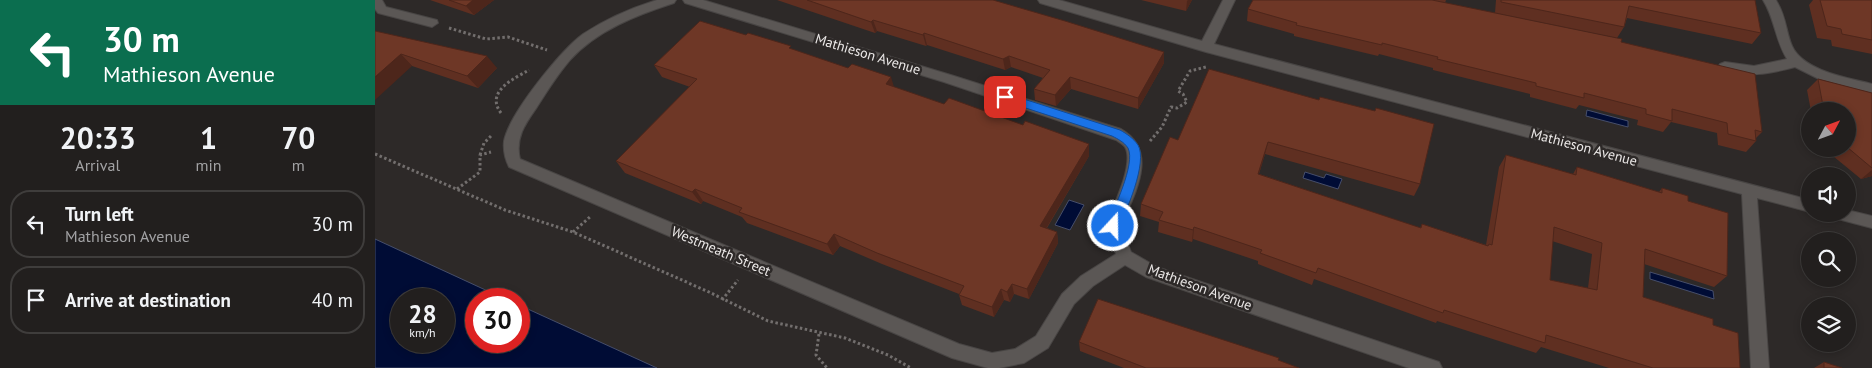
<!DOCTYPE html>
<html lang="en">
<head>
<meta charset="utf-8">
<style>
	:root { --surface:#221f1e; --page:#2a2727; --text:#f1f3f6; --muted:#a2a2a4; --line:#3f3d3c }
	body { margin:0; font-family:"PT Sans",sans-serif; background:var(--page); color:var(--text); height:100vh; display:flex; flex-direction:column; font-size:19px; white-space:nowrap }
	* { box-sizing:border-box; margin:0 }
	p { font-size:16px; color:var(--muted) }
	.icon { flex:none; width:28px; height:28px; fill:none; stroke:currentColor; stroke-width:2; stroke-linecap:round; stroke-linejoin:round }
	.map { position:relative; flex:1; overflow:hidden }
	.panel { display:flex; flex-direction:column; background:var(--surface); width:375px }
	.panel>* { flex:none }
	.hud { background:#0b6e4f; color:#fff; overflow:hidden }
	.needle { width:32px; rotate:49deg }
	.controls { position:absolute; left:1426px; top:102px; display:grid; gap:10px }
	.controls a { display:grid; place-items:center; width:55px; height:55px; border-radius:50%; background:var(--surface); box-shadow:0 2px 8px #0003,0 0 0 1px var(--line); font-size:25px }
	.speed { position:absolute; left:15px; top:288px; display:flex; gap:10px; font-size:25px; font-weight:700; text-align:center }
	.speed>* { display:grid; place-content:center; width:65px; height:65px; border-radius:50%; background:var(--surface); box-shadow:0 2px 8px #0003,0 0 0 1px var(--line); line-height:1 }
	.speed small { font-size:12px; font-weight:400 }
	.speed .limit { border:8px solid #d22; background:#fff; color:#111 }
	.pin { position:absolute; display:grid; place-items:center; width:42px; height:42px; color:#fff; margin:-21px; border-radius:10px; box-shadow:0 2px 8px #0006 }
	.me { position:absolute; width:55px; margin:-28px; rotate:21deg; stroke-linejoin:round; filter:drop-shadow(0 0 4px #0008) }
	.turn { display:flex; align-items:center; gap:18px; height:105px; padding:0 20px; font-size:22px }
	.turn .icon { width:65px; height:65px; stroke-width:2.5 }
	.turn b { display:block; font-size:35px; line-height:42px }
	.eta { display:flex; justify-content:space-evenly; align-items:center; height:85px; text-align:center }
	.eta b { font-size:30px; font-weight:700; line-height:35px }
	ul { padding:0; list-style:none }
	li { display:flex; align-items:center; gap:15px; height:68px; margin:0 10px 8px; padding:0 10px; border:2px solid var(--line); border-radius:20px }
	li div { flex:1 }
	li b { display:block; font-size:19px }
	li em { font-style:normal }
	main { display:flex; flex:1; min-height:0 }
	.map>svg:first-child { display:block }
</style>
</head>
<body>
<main>
<section class="panel">
<div class="hud">
<div class="turn"><svg class="icon" aria-label="left" viewBox="0 0 24 24"><path d="M17 20v-9H6M10 6l-5 5 5 5"/></svg><div><b>30 m</b>Mathieson Avenue</div></div>
</div>
<div class="eta">
<div><b>20:33</b><p>Arrival</p></div>
<div><b>1</b><p>min</p></div>
<div><b>70</b><p>m</p></div>
</div>
<ul>
<li><svg class="icon" aria-label="left" viewBox="0 0 24 24"><path d="M17 20v-9H6M10 6l-5 5 5 5"/></svg><div><b>Turn left</b><p>Mathieson Avenue</p></div><em>30 m</em></li>
<li><svg class="icon" aria-label="arrive" viewBox="0 0 24 24"><path d="M6 21V4h12l-3 4 3 4H6"/></svg><div><b>Arrive at destination</b></div><em>40 m</em></li>
</ul>
</section>
<div class="map">
<svg width="1497" height="368" viewBox="0 0 1497 368">
	<rect width="100%" height="100%" fill="#2d2928"/>
	<!-- water -->
	<path fill="#000c35" stroke="#464e6a" fill-rule="evenodd" d="M1212,110L1253,121V127L1211,116Z
		M930,172L949,178L951,174L967,179L963,189L928,178Z
		M694,200L709,205L695,230L680,225Z
		M0,239L130,299H101V341H144V305L282,368H0ZM26,299H69V341H26Z
		M1275,272L1338,291L1339,299L1275,279Z"/>
	<g fill="none" stroke-linecap="round" stroke-linejoin="round">
		<!-- street casing -->
		<g stroke="#484544" stroke-width="2">
			<path id="street" d="M0,0H7L11,7L62,20L63,23L57,27L3,13L0,9Z
				M282,0H301L299,3C262,15 222,30 195,60C183,74 172,91 162,107C150,124 140,138 145,159L584,344L617,353L640,349L661,336L687,294L706,276L741,254L730,226C737,209 760,164 750,147C748,144 744,142 741,140L569,82L310,3L308,0H328L579,76L746,129C785,151 759,195 746,226L756,252L782,267L1058,360L1064,362L1067,368H1034L771,277L750,265L718,286L699,304L673,348L649,363L624,368H613L577,358L134,167C130,159 128,150 129,141C134,114 186,50 208,34C231,19 256,8 282,0Z
				M663,0H684L827,41L848,0H860L839,44L1435,200V212L1382,198L1394,368H1376L1367,194L831,52L665,3Z
				M1388,0H1401L1402,2C1411,16 1411,32 1417,46C1428,71 1474,78 1497,84V94L1444,79L1420,67C1394,74 1371,78 1345,70L1343,67L1345,64L1350,62L1379,66L1412,59C1400,40 1400,19 1388,0Z
				M1472,210L1497,216V228L1459,218L1456,214H1472Z"/>
		</g>
		<!-- path -->
		<path stroke="#726e6d" stroke-width="3" stroke-dasharray="2.5 2.5" stroke-linecap="butt" d="M74,28L111,39L133,37L172,50
			M126,113C110,92 138,79 154,70
			M775,141L787,127L796,107L802,108L812,102L808,94L803,91L815,71L831,67
			M0,154L130,210L198,232L334,292L393,321L470,338L513,355L536,368
			M105,155L109,143L116,136
			M82,189L105,172V155L116,152
			M198,232L216,216
			M347,300L363,280
			M444,334L441,355L452,368"/>
		<!-- street -->
		<use href="#street" fill="#5b5755" fill-rule="evenodd"/>
	</g>
	<!-- wall -->
	<path fill="#5f2f21" fill-rule="evenodd" d="M55,0H119L99,15Z
		M402,0H618L789,63L763,109L696,89L681,106L660,100L659,89L668,78L636,67L630,70L552,45L551,46L502,31L500,33Z
		M766,0H817L811,11Z
		M878,0H1071L1070,3L1246,42L1387,132L1381,138V141L1371,152L1343,145L1342,133L1296,122L1288,132L1262,125L1263,120L1204,105L1201,109L1155,97V94L1058,70V68L1004,54L1003,56L919,36V34L872,21L873,9Z
		M1121,0H1380L1386,33L1377,44L1252,18L1249,27L1242,38L1120,13Z
		M1438,0H1497V54L1457,46L1456,40L1442,38L1434,5Z
		M0,31L122,68L103,88L37,66Z
		M417,49L519,87L714,156L672,228L682,232L683,243L654,299L639,294L635,302L629,300L619,317L587,305L584,295V294L507,264L465,246L458,255L372,223L367,217L328,201L326,204L250,173L241,161L315,87L287,77L279,65Z
		M834,69L1045,184L1039,196L890,154L884,174L1045,228L1047,224L1111,245L1124,167L1131,155L1198,174L1202,167L1284,192L1287,188L1313,201L1352,276L1339,287L1269,264L1268,297L1338,325L1365,368H1234L1166,347L1161,353L1062,321L1061,323L939,279L937,285L883,264V261L818,239L817,242L783,232L784,222L765,216L766,204L803,140ZM1177,241L1217,254L1213,288L1175,280Z
		M1443,79L1497,93V176L1486,179L1458,156L1442,151V149H1472V111H1436L1432,90Z
		M704,342L903,360L924,368H749L705,351Z
		M1449,362L1467,368H1439Z"/>
	<!-- shaded-wall -->
	<path fill="#4d261b" d="M98,0H119L99,15L91,6Z
		M813,0H817L811,11L812,1Z
		M498,20L502,31L500,33L496,22Z
		M549,33L552,45L551,46L548,35Z
		M789,52V63L763,109V98Z
		M26,54L37,66L0,100V77Z
		M112,56L122,68L103,88L92,76Z
		M634,56L636,67L630,70L628,59Z
		M516,77L520,90L511,84Z
		M695,77L696,89L681,106L680,95Z
		M893,142L890,154L880,186L883,174Z
		M714,144V156L666,237L665,226Z
		M1497,170V176L1486,179Z
		M320,189L328,201L326,204L317,192Z
		M819,227L818,239L817,242L818,230Z
		M682,232L683,243L654,299L652,289Z
		M459,234L465,246L458,255L452,244Z
		M637,284L639,294L635,302L632,292Z
		M626,289L629,300L619,317L617,307Z"/>
	<!-- building -->
	<path fill="#6e3726" stroke="#4d261b" fill-rule="evenodd" d="M74,0H98L91,6Z
		M432,0H618L690,21L789,52L763,98L695,77L680,95L659,89L675,70L634,56L628,59L549,33L548,35L498,20L496,22Z
		M878,0H1057L1247,39L1246,42L1380,74L1387,132L1380,130L1381,141L1353,134L1352,123L1297,109V121L1271,114V109L1209,93V98L1161,86V83L1062,59L1063,57L1007,43V45L921,25L922,23L873,9Z
		M1126,0H1380L1386,33L1254,6L1249,27L1126,2Z
		M1445,0H1497V40L1467,34L1466,29L1452,26Z
		M325,21L371,35L373,33L416,46L414,48L473,68L477,64L516,77L511,84L569,104L574,98L648,125L650,121L714,144L665,226L682,232L652,289L637,284L632,292L626,289L617,307L584,295L589,286L502,253L459,234L452,244L364,212L367,208L320,189L317,192L241,161L322,79L279,65Z
		M0,31L112,56L92,76L26,54L0,77Z
		M834,69L944,100L945,97L1000,111L1001,108L1059,124L1045,184L893,142L883,174L1046,228L1047,224L1113,246L1114,244L1117,245L1131,155L1201,175L1202,167L1287,193V188L1313,196V201L1353,213L1352,276L1270,249L1268,297L1338,319V325L1363,333L1365,368H1278L1171,335L1170,343L1069,310L1068,313L943,268L941,273L885,253L887,250L819,227L818,230L784,220L788,212L766,204L795,137L803,140ZM1179,227L1227,243L1222,290L1175,280Z
		M1443,79L1497,93V168L1472,147V111H1449Z
		M723,299L904,358L903,360L924,368H771L704,342Z
		M1449,362L1467,368H1449Z"/>
	<!-- route -->
	<path fill="#1a73e8" stroke="#114b97" d="M630,93L745,130C752,134 758,138 763,145C773,162 751,213 742,230H734L732,226C738,210 761,164 753,148C749,142 743,139 737,136L626,100L624,97L626,94Z"/>
	<g text-anchor="middle" stroke-width="5" stroke-linejoin="round" paint-order="stroke">
		<!-- street labels -->
		<g font-size="14" fill="#ebe8e7" stroke="#2d2928">
			<text transform="translate(493 54) rotate(17)" y="5">Mathieson Avenue</text>
			<text transform="translate(1209 147) rotate(15)" y="5">Mathieson Avenue</text>
			<text transform="translate(346 251) rotate(23)" y="5">Westmeath Street</text>
			<text transform="translate(825 287) rotate(20)" y="5">Mathieson Avenue</text>
		</g>
	</g>
</svg>
<div class="controls">
<a><svg class="needle" viewBox="-14 -14 28 28"><path d="M0-13l5 13h-10z" fill="#e53935"/><path d="M0 13l5-13h-10z" fill="#a2a2a4"/></svg></a>
<a><svg class="icon" aria-label="sound" viewBox="0 0 24 24"><path d="M4 9h4l5-4v14l-5-4H4zM17 9q2 3 0 6"/></svg></a>
<a><svg class="icon" aria-label="search" viewBox="0 0 24 24"><circle cx="10" cy="10" r="6"/><path d="M15 15l6 6"/></svg></a>
<a><svg class="icon" aria-label="layers" viewBox="0 0 24 24"><path d="M12 4l9 5-9 5-9-5zM3 14l9 5 9-5"/></svg></a>
</div>
<div class="speed"><div>28<small>km/h</small></div><div class="limit">30</div></div>
<div class="pin" style="left:630px;top:97px;background:#d93025"><svg class="icon" aria-label="arrive" viewBox="0 0 24 24"><path d="M6 21V4h12l-3 4 3 4H6"/></svg></div>
<svg class="me" style="left:738px;top:226px" viewBox="-20 -20 40 40"><circle r="17" fill="#1a73e8" stroke="#fff" stroke-width="3"/><path d="M0-11L8 9 0 5-8 9z" fill="#fff"/></svg>
</div>
</main>
</body>
</html>
